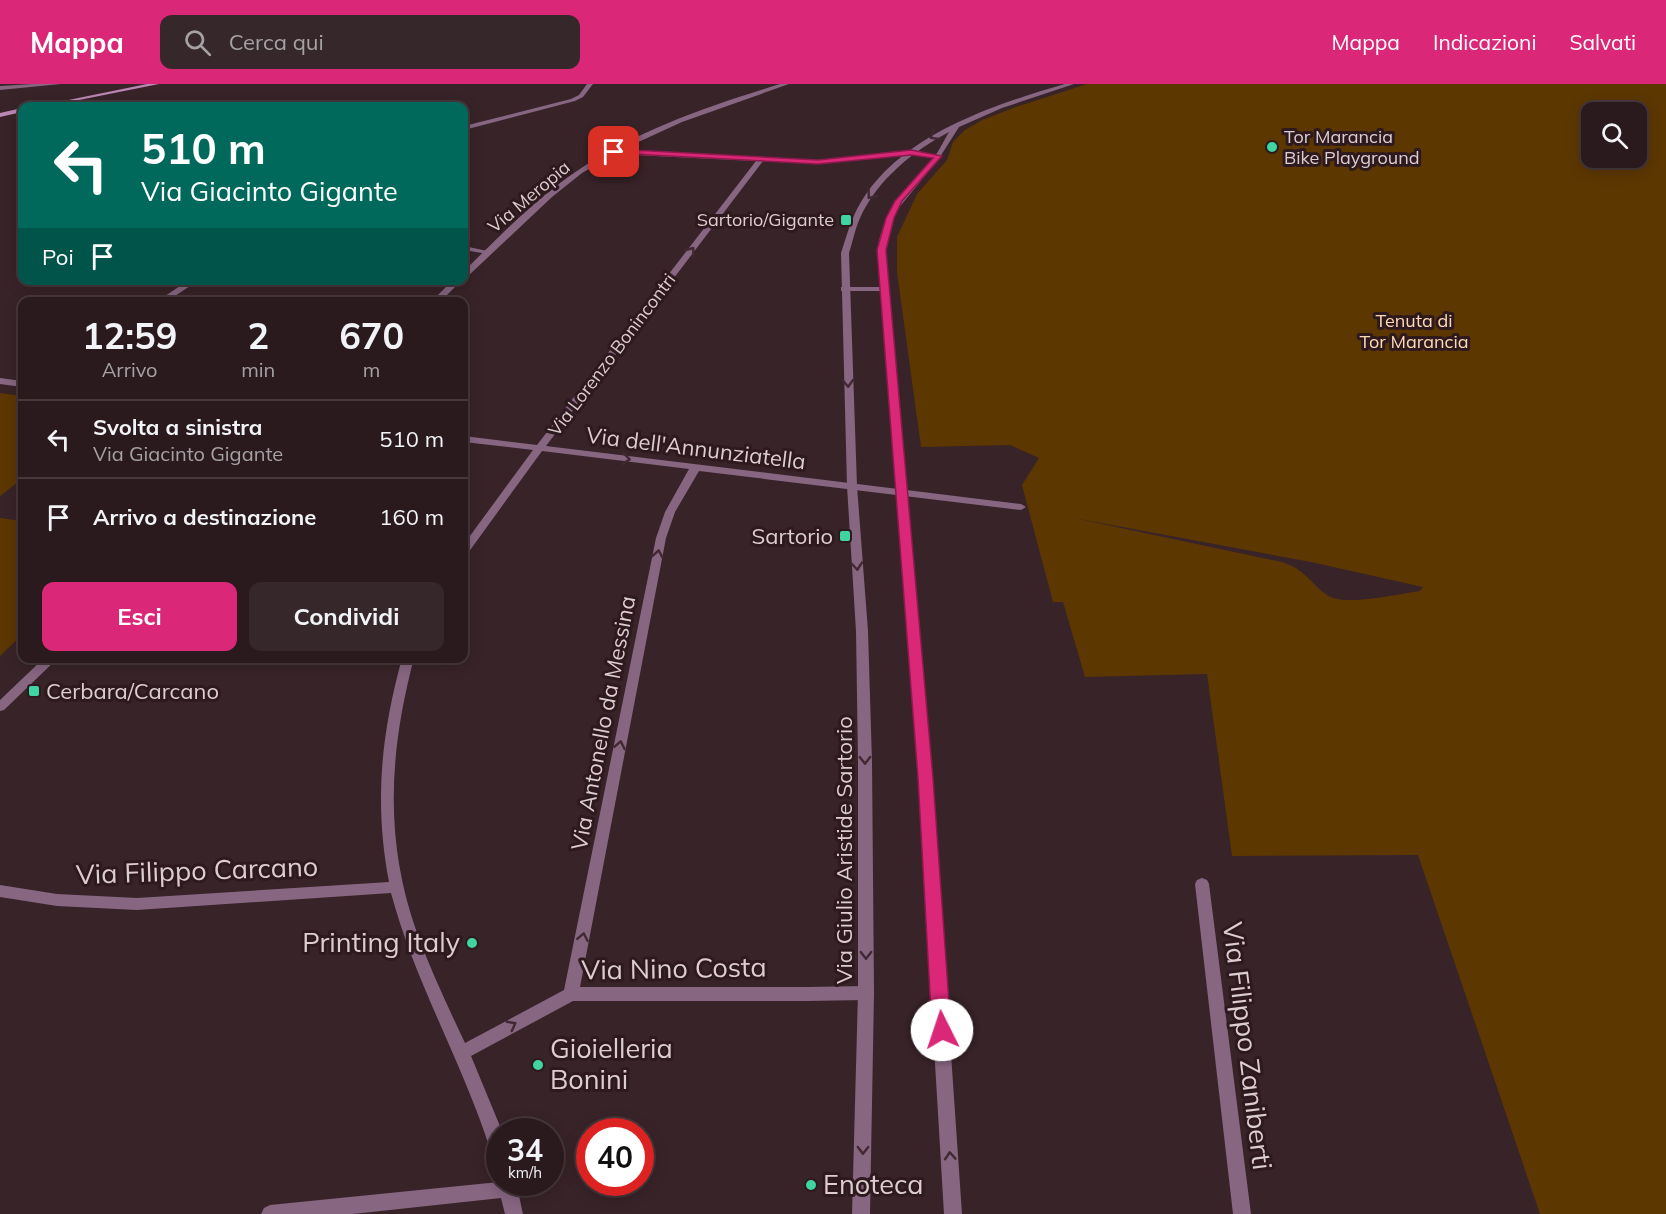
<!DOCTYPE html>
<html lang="it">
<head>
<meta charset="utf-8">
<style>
	:root { --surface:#2a1a1e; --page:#36272b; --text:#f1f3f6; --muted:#a5a1a4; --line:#46383c; --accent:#db2777 }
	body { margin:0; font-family:Mulish,sans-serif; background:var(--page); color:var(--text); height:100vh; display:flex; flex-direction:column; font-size:22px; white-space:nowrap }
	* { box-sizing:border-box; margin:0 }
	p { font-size:20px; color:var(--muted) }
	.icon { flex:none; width:33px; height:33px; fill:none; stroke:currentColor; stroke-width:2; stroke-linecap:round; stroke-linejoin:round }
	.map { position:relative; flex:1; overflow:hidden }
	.side { position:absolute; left:18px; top:213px; width:450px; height:366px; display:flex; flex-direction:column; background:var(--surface); border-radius:12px; box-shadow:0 3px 15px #0003,0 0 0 2px var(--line) }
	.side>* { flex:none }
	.top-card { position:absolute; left:18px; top:18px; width:450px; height:183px; border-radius:12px; box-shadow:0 3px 15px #0003,0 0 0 2px var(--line); background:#00695c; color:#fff; overflow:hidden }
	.buttons { position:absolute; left:1581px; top:18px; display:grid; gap:12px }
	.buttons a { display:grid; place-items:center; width:66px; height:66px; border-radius:12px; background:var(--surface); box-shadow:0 3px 15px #0003,0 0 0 2px var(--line); font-size:30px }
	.speed { position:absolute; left:486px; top:1034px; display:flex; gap:12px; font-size:30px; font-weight:700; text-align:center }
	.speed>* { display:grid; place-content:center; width:78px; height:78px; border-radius:50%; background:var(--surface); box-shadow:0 3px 15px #0003,0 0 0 2px var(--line); line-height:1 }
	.speed small { font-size:15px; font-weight:400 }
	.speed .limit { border:9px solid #d22; background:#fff; color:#111 }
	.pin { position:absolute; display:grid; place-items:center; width:51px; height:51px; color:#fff; margin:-26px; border-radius:12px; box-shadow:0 3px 9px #0006 }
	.me { position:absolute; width:66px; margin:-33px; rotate:356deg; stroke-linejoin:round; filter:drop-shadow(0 0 4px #0008) }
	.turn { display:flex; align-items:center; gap:21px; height:126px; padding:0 24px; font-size:27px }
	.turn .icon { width:78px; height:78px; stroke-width:2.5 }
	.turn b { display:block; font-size:42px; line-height:51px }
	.then { display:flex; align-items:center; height:57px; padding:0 24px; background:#0003; gap:12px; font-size:22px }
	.eta { display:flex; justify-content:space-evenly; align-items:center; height:102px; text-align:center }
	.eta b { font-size:36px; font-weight:700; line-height:42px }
	.action { display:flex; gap:12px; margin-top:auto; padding:12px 24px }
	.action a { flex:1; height:69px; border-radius:12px; background:var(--accent); color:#fff; font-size:24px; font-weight:700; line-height:69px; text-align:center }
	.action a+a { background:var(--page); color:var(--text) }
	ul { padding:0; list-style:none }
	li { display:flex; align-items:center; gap:18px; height:78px; padding:0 24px; border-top:2px solid var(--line) }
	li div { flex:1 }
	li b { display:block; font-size:22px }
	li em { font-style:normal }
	header { display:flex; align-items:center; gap:36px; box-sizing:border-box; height:84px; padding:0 30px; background:var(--accent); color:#fff }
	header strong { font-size:28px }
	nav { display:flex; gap:33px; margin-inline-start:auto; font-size:21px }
	.search { width:420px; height:54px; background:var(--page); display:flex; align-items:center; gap:15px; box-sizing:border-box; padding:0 21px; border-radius:12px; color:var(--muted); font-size:22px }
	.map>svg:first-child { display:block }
</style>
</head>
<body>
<header>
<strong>Mappa</strong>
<div class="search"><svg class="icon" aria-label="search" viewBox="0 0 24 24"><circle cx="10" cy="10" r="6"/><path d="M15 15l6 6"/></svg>Cerca qui</div>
<nav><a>Mappa</a><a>Indicazioni</a><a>Salvati</a></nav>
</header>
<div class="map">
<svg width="1666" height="1130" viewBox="0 0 1666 1130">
	<rect width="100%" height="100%" fill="#382328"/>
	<!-- green -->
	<path fill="#5c3700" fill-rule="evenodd" d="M1087,0H1666V1130H1540L1418,771L1232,772L1207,590L1085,593L1063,518H1053L1022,401L1039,374L1010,361L921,363L897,188V153L917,110L947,76L953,58L965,46L982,36L1016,23ZM1592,28H1636V74H1592ZM1074,434L1311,478L1423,503L1420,507C1399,510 1343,523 1327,511C1308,497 1306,486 1282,478Z
		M0,309L22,312V395L0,412Z
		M0,434L22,437V551L0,572Z"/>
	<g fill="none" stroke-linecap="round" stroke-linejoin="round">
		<!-- pedestrian -->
		<path fill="#876682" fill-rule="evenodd" d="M464,162L492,168L488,170L464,166Z
			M866,902L872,904L874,909L872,914L866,916L807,917L801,915L799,910L801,905L807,903Z"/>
		<!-- minor -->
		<path fill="#876682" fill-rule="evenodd" d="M587,0H593L583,13L575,17L464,46V42L571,15L579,11Z
			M780,0H789L682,38L621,66L818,76L911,67L941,72L938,74L911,71L818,80L763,77L546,362L1021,420L1026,423L1021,426L699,387L675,428L666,454L580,903H807L813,905L815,910L813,915L807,917H573L471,972L502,1047H500V1076L494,1074L491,1068C463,979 415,899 391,809L137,826L57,822L0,813V801L57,810L137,814L389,798C374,719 381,651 402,574H414C389,669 384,756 417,849C431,887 448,923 465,959L564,906L656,454L665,428L689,385L542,367L468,469L464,470V460L533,366L464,358V352L537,361L756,77L615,70L582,89L552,113L467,193H464V187C500,152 535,115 577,87C639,45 710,22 780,0Z
			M189,196H199L166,218H156Z
			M453,196H462L440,218H431Z
			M841,203H884L888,205L884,207H841Z
			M0,294L22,297V303L0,300Z
			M44,574H58L4,626L0,627V616Z
			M1202,794L1207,796L1209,800L1251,1130H1233L1195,800L1197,796Z
			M500,1096V1098H516L523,1130H505L501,1114L353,1130H261L264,1124L270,1121L499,1098Z"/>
		<!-- tertiary -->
		<path fill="#876682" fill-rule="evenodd" d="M33,0H61L0,6V2Z
			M1065,0H1074L1002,24L959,43L938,76L897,126L887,151L885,167L932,694L962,1130H944L918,694L877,167C885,119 908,108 935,72C940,65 944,56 949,48C913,67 877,96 860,134C855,145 853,157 849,169L857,402L868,547L872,678L874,909L870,1130H852L858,909V678L856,547L847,402L841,169C845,157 848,145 853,134C887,55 989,22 1065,0Z"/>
		<!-- secondary -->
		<path fill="#bc87b4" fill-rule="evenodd" d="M147,0H159L49,22H39Z
			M22,24V28L0,33V29Z"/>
	</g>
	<!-- one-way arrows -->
	<defs><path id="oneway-chevron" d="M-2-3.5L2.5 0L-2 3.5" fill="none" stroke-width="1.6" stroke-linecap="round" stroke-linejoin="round" transform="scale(1.5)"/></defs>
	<g stroke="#402932">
		<use href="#oneway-chevron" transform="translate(934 52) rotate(149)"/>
		<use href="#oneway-chevron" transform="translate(871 111) rotate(128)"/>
		<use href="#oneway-chevron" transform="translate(691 167) rotate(-53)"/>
		<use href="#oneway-chevron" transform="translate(848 299) rotate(88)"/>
		<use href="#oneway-chevron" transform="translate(626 375) rotate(7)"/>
		<use href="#oneway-chevron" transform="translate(658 470) rotate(-80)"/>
		<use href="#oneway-chevron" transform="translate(857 482) rotate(85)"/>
		<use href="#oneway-chevron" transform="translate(620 661) rotate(-79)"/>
		<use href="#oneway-chevron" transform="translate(865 676) rotate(89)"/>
		<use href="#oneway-chevron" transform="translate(583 853) rotate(-79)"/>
		<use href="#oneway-chevron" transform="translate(866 871) rotate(90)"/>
		<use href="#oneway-chevron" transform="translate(512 941) rotate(-28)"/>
		<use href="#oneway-chevron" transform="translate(863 1066) rotate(91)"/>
		<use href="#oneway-chevron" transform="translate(950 1072) rotate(-94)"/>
	</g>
	<!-- route -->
	<path fill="#db2777" stroke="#8e194d" stroke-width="1.5" d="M614,65L818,76L911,66L942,72L902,117L894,134L886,166L933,694L951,946L948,952L942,954L935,952L932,946L918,694L877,166L886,134L895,117L933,74L911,71L818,80L612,69Z"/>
	<!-- markers -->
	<g fill="#3fd4a2" stroke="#2e1a1e" stroke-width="2">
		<circle cx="1272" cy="63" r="6"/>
		<rect x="840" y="130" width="12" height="12" rx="3"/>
		<rect x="839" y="446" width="12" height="12" rx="3"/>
		<rect x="28" y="601" width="12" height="12" rx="3"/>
		<circle cx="472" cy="859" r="6"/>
		<circle cx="538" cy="981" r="6"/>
		<circle cx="811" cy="1101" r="6"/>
	</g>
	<g text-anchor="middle" stroke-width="6" stroke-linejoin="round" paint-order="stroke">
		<!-- far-poi labels -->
		<g font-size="18" fill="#dccdd0" stroke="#2e1a1e" text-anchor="start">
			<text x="1284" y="59">Tor Marancia<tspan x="1284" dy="21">Bike Playground</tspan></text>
			<text x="834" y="142" text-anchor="end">Sartorio/Gigante</text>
		</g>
		<!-- far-street labels -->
		<g font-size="18" fill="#dccdd0" stroke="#2e1a1e">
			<text transform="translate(529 113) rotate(-40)" y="6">Via Meropia</text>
			<text transform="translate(612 271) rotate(-53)" y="6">Via Lorenzo Bonincontri</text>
		</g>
		<!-- far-park labels -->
		<g font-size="18" fill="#fedab4" stroke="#2e1a1e">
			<text x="1414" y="243">Tenuta di<tspan x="1414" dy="21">Tor Marancia</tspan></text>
		</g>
		<!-- street labels -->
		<g font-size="22" fill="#dccdd0" stroke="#2e1a1e">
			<text transform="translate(696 364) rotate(7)" y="8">Via dell'Annunziatella</text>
			<text transform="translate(603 639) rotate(-79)" y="8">Via Antonello da Messina</text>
			<text transform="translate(844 766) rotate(-90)" y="8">Via Giulio Aristide Sartorio</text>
		</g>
		<!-- poi labels -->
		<g font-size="22" fill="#dccdd0" stroke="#2e1a1e" text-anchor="end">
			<text x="833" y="460">Sartorio</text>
			<text x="46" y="615" text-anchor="start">Cerbara/Carcano</text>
		</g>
		<!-- near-street labels -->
		<g font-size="27" fill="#dccdd0" stroke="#2e1a1e">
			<text transform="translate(197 787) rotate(-2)" y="9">Via Filippo Carcano</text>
			<text transform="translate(674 885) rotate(-1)" y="9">Via Nino Costa</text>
			<text transform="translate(1247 962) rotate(83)" y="9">Via Filippo Zaniberti</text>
		</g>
		<!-- near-poi labels -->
		<g font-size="27" fill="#dccdd0" stroke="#2e1a1e" text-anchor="start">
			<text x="460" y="868" text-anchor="end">Printing Italy</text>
			<text x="550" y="974">Gioielleria<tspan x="550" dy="31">Bonini</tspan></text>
			<text x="823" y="1110">Enoteca</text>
		</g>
	</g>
</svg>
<div class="buttons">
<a><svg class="icon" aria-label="search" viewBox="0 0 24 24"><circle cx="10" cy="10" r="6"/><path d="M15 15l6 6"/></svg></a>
</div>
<div class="speed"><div>34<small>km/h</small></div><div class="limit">40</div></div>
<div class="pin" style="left:614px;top:68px;background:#d93025"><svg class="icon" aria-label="arrive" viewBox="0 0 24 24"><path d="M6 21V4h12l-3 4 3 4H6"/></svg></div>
<svg class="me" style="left:942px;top:946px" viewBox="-20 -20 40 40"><circle r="19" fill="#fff"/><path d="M0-13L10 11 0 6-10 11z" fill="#db2777"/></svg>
<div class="top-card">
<div class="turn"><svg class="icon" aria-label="left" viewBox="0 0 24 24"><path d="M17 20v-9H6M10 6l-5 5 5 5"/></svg><div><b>510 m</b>Via Giacinto Gigante</div></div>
<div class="then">Poi<svg class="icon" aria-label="arrive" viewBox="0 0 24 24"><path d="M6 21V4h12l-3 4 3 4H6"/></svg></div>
</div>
<section class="side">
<div class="eta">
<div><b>12:59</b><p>Arrivo</p></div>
<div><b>2</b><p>min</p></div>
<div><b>670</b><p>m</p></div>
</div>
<ul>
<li><svg class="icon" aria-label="left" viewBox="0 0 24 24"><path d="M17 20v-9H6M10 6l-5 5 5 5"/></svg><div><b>Svolta a sinistra</b><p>Via Giacinto Gigante</p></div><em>510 m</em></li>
<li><svg class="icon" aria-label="arrive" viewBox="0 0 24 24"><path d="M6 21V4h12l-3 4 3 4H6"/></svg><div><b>Arrivo a destinazione</b></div><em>160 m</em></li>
</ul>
<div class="action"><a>Esci</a><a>Condividi</a></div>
</section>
</div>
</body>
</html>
